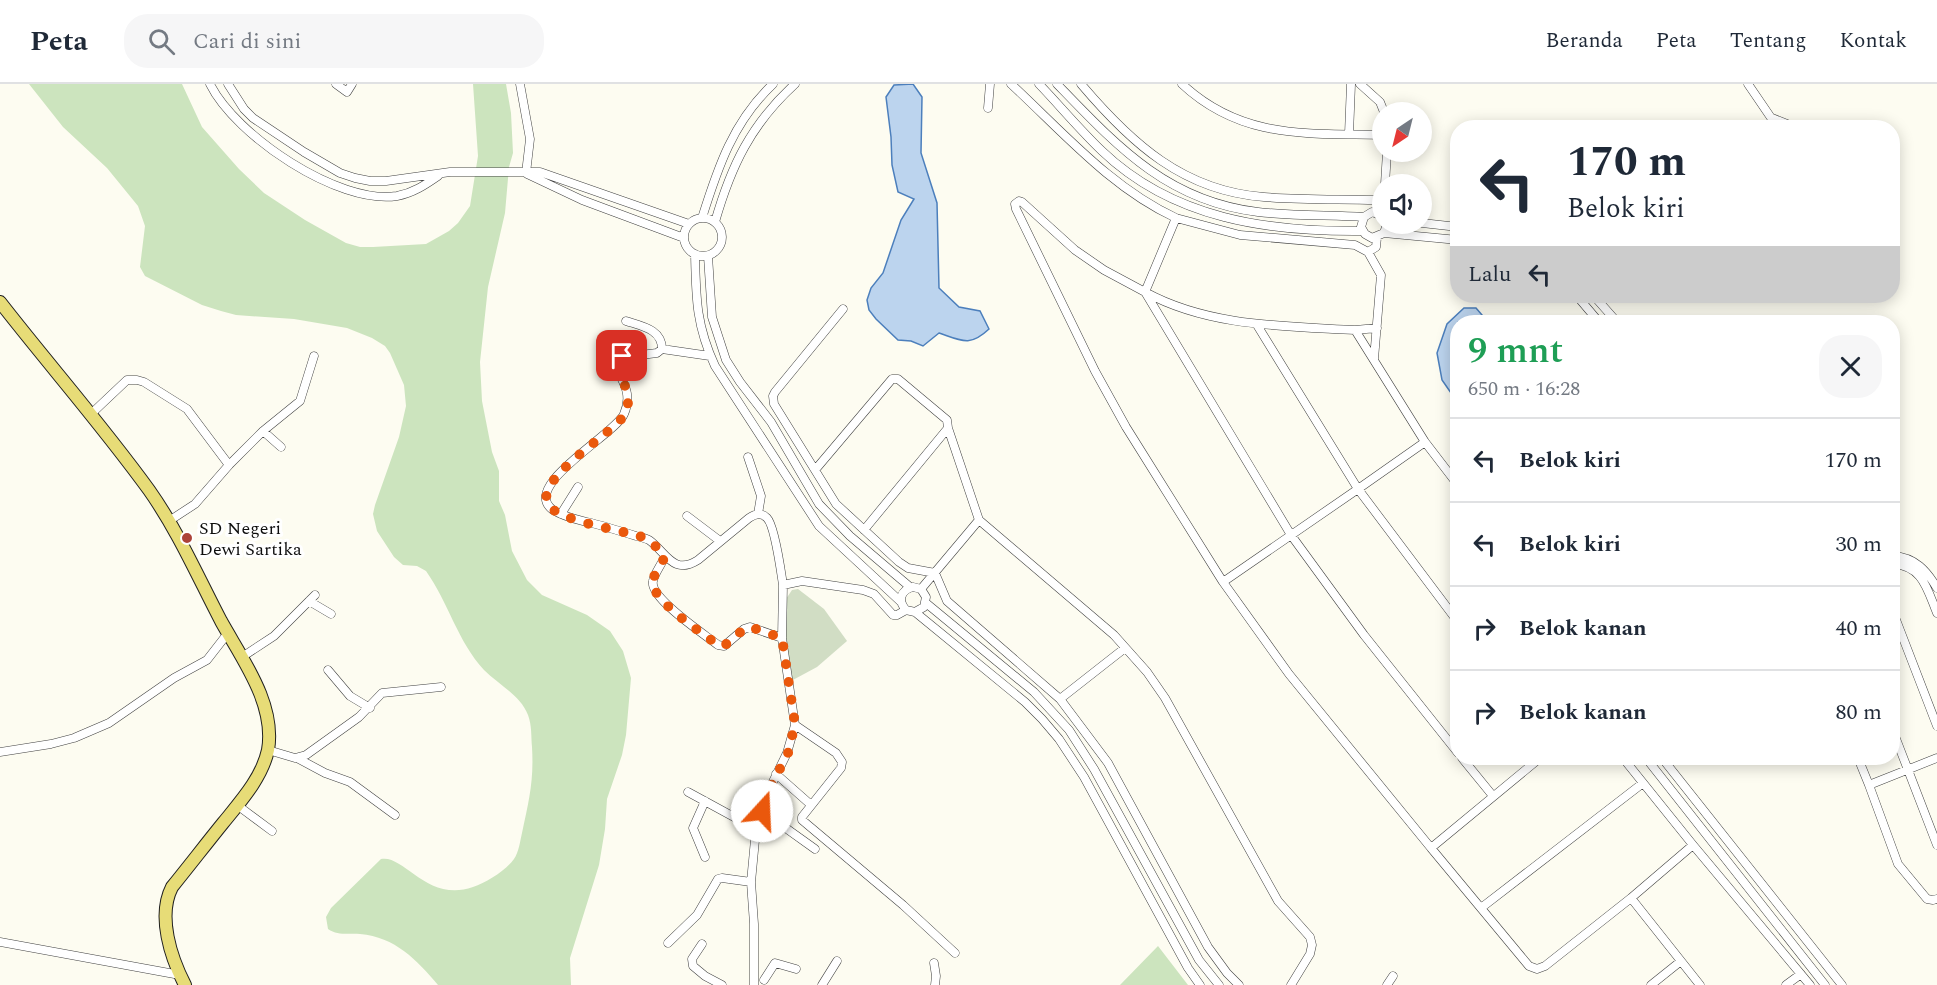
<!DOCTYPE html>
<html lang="id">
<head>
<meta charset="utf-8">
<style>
	:root { --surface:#fff; --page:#f6f6f7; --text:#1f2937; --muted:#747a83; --line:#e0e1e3 }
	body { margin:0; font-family:Spectral,serif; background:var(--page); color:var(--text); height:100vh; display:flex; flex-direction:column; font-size:22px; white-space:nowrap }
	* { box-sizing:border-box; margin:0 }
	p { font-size:20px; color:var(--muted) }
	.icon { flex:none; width:33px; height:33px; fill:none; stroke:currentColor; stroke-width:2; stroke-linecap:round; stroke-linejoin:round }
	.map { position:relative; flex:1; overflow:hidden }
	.drawer { position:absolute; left:1450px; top:231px; width:450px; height:450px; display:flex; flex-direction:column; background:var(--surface); border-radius:24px; box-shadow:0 3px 15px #0003 }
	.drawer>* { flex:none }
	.hud { position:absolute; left:1450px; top:36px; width:450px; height:183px; border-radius:24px; box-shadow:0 3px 15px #0003; background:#fff; color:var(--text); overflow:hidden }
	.needle { width:39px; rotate:215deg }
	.buttons { position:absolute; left:1372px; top:18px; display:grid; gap:12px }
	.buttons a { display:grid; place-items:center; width:60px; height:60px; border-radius:50%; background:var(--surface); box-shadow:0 3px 15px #0003; font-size:30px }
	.pin { position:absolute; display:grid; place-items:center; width:51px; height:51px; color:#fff; margin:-26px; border-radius:12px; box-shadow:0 3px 9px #0006 }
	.me { position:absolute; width:66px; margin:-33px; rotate:20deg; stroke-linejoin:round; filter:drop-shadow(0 0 4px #0008) }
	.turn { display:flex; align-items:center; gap:21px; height:126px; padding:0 18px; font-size:27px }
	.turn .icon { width:78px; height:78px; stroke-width:2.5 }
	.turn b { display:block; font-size:42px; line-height:51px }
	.then { display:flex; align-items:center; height:57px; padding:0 18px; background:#0003; gap:12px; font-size:22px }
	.round { display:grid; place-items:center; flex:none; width:63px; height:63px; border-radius:24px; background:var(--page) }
	.head { display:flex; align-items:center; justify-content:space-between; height:102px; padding:0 18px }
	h1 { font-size:36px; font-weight:600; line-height:45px; color:#1e9e55 }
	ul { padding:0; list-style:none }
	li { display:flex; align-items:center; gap:18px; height:84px; padding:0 18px; border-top:2px solid var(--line) }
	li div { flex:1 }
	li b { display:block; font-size:22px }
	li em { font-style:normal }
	header { display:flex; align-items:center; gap:36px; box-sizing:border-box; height:84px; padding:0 30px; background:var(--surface); border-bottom:2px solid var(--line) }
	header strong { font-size:28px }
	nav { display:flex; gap:33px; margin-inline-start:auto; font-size:21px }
	.search { width:420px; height:54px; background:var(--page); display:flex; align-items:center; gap:15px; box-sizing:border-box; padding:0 21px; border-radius:24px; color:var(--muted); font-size:22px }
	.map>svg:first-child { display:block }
</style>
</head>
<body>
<header>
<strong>Peta</strong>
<div class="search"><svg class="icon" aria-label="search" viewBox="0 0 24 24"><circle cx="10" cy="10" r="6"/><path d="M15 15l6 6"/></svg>Cari di sini</div>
<nav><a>Beranda</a><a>Peta</a><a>Tentang</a><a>Kontak</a></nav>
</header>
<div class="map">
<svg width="1937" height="901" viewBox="0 0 1937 901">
	<rect width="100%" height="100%" fill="#fdfcf1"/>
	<!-- green -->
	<path fill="#cce4be" d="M29,0H182L202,43L239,85L264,109L305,136L346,159L360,163H373L426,160L449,147L458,139L470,122L478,72L473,0H506L511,29L513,69L509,83L505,129L488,203L480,278L482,317L492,368L499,387V417L505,431L512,467L527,496L542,511L587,531L610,547L623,567L631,594L626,651L622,671L607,715L605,745L599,781L570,874L571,901H438C417,876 395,853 360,850C349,849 338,852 328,845L326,833L331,824L381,775C404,770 427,819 473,803C487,798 505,787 514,775C519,768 520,757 522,749C529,716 534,697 532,663C531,652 532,642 528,631C520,611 499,601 484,586C458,558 448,518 426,487L417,482L403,481L394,473L377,447L373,430L375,421L399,353L406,322L404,301L390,269L385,262L372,254L347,244L294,235L236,231L221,227L202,221L145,192L140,183L145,142L138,122L107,84L63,43Z
		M1158,862L1188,901H1120Z"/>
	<!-- cemetery -->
	<path fill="#d1ddc4" d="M798,505L824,525L847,557L817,583L791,597L784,539L786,515L792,506Z"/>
	<!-- water -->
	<path fill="#bcd4ee" stroke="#4c7fbc" stroke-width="1.5" d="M913,0L922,13L921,69L937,119L939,204L959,223L980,227L989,245C970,263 962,257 939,249L923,262L911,257L898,256L876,235L869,226L867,216L871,204L883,189L901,136L914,115L898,108L892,81L891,53L886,13L894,1Z
		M1464,224H1476L1488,238H1458V319L1442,296L1437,269L1447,240Z"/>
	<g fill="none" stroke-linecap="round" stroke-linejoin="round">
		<!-- street casing -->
		<g stroke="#414141" stroke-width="9">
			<path id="street" d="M210,0C235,51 338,121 397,112C413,109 425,101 438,92
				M228,0L244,25L253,34L304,68L340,89L355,94L370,97H386L450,88H540L689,140
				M336,0L347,8L352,0
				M520,0L530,55L526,89
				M1011,0C1063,48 1111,104 1176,134
				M1039,0C1060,22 1080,46 1102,67C1173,135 1268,148 1363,147
				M1057,0C1117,62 1167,117 1258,128C1293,132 1329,131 1364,133
				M1081,0C1131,59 1183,107 1264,113C1301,116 1338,115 1375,116L1383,110
				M1182,0C1242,56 1308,49 1383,51
				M1360,0L1380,18L1384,28
				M1748,0L1778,44
				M988,24L990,0
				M1772,34L1797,44
				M1349,50L1351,0
				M527,90L582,116L684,154
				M1385,100L1387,68
				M1383,132L1372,128L1364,133L1361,143L1365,150L1372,154L1384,149L1458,156
				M702,134C718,83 733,38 773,0
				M684 153a19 19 0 1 1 38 0a19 19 0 1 1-38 0Z
				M715,138C731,82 751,40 795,0
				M1422,139L1458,143
				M1384,149L1387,140
				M1368,168L1376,163L1377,153
				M695,170C696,214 696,241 715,282L819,442L901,518
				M708,172L712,233L726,276L740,298L771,338L819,420L850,452L910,503
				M1577,212L1599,238
				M1594,212L1617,238
				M843,225L775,308L773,312L774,320L836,420L899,478L908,484L935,489L947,517L1060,615
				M626,237C641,242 662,245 662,265L657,269L616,274C612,290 636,302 624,330C616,350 519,402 553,426C564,433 575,435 587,438C604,442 620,447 636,452C640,453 645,454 649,456C666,468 673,492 698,476L749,434C755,430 761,428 767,434C775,442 781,488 783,501
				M1257,241L1358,405L1425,358
				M1355,246L1377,244
				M662,265L710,272
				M1374,275L1381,191L1368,168L1355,161L1240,151L1176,134L1145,208L1104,186L1075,166L1022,118L1019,117L1015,120L1016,125L1095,287L1126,343L1223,498L1289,590L1431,764L1540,674
				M91,330L127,296H137L144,298L187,325L229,381
				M263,347L281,363
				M748,373L761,412L758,430
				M815,386L892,295H898L947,336L948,344L979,436L1114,551L1147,588L1165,614L1278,817L1310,853L1312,861L1310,870L1291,901
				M1458,401L1425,358L1355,246C1285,242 1209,243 1145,208L1291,451L1364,551L1458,669
				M561,430L578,403
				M687,432L720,457
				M169,437L195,420L229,381L263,347L300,317L314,272
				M864,446L948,344
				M665,472C662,480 654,490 653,497C649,514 704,550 718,561L724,562L744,545L750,543L782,554
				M1893,472C1915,473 1927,487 1937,504
				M1893,480C1923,482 1927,505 1937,529
				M1223,498L1358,405L1458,538
				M921,505L979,436
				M309,517L331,530
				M926,519L1034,608L1069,646L1094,685L1199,876L1219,901
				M915,528L924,523L926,513L921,505L913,503C901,506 897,516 906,526L915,528L1025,618L1042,635L1059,655L1084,693L1188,884L1200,901
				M1893,528L1937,642
				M1125,564L1060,615L1108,679L1208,863L1227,889L1239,901
				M242,573L274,552L315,511
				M328,586L350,612L370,624
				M795,641L836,669L842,678L841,684L802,733V736L903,821L955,869
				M1893,647L1937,761
				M268,666L295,674L306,671L359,633L382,609L441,603
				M0,668L51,660L74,654L109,639L174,594L207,576L228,549
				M297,674L325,689L350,698L395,731
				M1462,674L1493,712
				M1623,674L1693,761L1810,901
				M1646,674L1825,901
				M1662,674L1842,901
				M1858,674L1869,701
				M1937,674L1869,701L1898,780L1927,815L1933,816L1937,815
				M776,690L810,720
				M688,708L756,745
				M705,717L693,744L705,773
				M237,721L272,747
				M762,727L815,765
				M1431,764L1529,882L1537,885L1545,882L1631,814L1693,761
				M1631,814L1700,901
				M1481,824L1643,699
				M0,858L180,891
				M668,859L697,831L718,795L722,794L751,798
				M702,860L692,875L693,882L705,892L722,901
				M934,879L936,892L935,901
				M764,896L775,879L796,885
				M754,901V840L751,798L756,745L766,712L787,669L795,641L782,554L783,501L802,497L863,506L874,510L893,531H897L906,526
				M822,901L837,877
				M1387,901L1393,892
				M1651,901L1681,877
				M1786,901L1801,890"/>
		</g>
		<!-- primary casing -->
		<g stroke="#1f1f1f" stroke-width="14">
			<path id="primary" d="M0,218C49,281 102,341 149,406C178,447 198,493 221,537C242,575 276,620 268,666C262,694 240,718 223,739C206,760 189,782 172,803C157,832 171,874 185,901"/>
		</g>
		<!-- street -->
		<use href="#street" stroke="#fff" stroke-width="8"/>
		<!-- primary -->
		<use href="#primary" stroke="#e7dc77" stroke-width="12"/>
	</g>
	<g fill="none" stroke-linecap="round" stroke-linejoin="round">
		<!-- route -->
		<path stroke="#ea580c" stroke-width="10" stroke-dasharray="0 18" d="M622,272L616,274C612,290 640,308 622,334C610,351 528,399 550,423C562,436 608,444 627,449C633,451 643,452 648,456C654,460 660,467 665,472C662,480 654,489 653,497C649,515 704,550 718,561L724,562L744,545L750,543L782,554L795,640L788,669L766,712L762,727"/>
	</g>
	<!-- markers -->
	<circle fill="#ac4338" stroke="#fff" stroke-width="2" cx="187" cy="454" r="6"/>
	<g text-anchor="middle" stroke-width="6" stroke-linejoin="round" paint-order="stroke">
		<!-- poi labels -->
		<g font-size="18" fill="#0e0e0e" stroke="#fff" text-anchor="start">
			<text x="199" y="450">SD Negeri<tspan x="199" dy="21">Dewi Sartika</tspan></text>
		</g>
	</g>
</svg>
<div class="buttons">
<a><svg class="needle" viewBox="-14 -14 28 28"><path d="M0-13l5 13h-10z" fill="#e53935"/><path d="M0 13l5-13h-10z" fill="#747a83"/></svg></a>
<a><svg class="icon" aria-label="sound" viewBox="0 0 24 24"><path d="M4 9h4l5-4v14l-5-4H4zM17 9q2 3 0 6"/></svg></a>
</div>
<div class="pin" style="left:622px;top:272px;background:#d93025"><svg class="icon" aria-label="arrive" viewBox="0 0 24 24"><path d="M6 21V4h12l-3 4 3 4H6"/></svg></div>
<svg class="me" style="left:762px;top:727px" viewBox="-20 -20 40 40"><circle r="19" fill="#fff"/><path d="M0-13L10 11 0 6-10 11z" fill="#ea580c"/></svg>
<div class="hud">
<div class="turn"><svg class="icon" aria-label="left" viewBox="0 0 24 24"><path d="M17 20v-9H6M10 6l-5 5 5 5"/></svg><div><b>170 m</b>Belok kiri</div></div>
<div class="then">Lalu<svg class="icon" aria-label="left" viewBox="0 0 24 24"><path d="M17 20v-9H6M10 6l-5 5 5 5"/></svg></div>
</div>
<section class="drawer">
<div class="head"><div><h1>9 mnt</h1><p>650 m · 16:28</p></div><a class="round"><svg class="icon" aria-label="close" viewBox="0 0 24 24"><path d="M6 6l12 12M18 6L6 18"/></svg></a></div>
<ul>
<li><svg class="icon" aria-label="left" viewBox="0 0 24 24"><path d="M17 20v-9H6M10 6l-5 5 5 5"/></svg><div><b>Belok kiri</b></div><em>170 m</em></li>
<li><svg class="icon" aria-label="left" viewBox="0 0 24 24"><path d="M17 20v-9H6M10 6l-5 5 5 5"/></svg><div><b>Belok kiri</b></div><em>30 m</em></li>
<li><svg class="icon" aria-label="right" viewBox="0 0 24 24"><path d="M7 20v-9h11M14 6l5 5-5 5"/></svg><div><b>Belok kanan</b></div><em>40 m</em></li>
<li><svg class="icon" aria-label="right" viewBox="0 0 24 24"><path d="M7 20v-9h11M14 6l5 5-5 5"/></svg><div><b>Belok kanan</b></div><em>80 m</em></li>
</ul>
</section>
</div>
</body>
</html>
